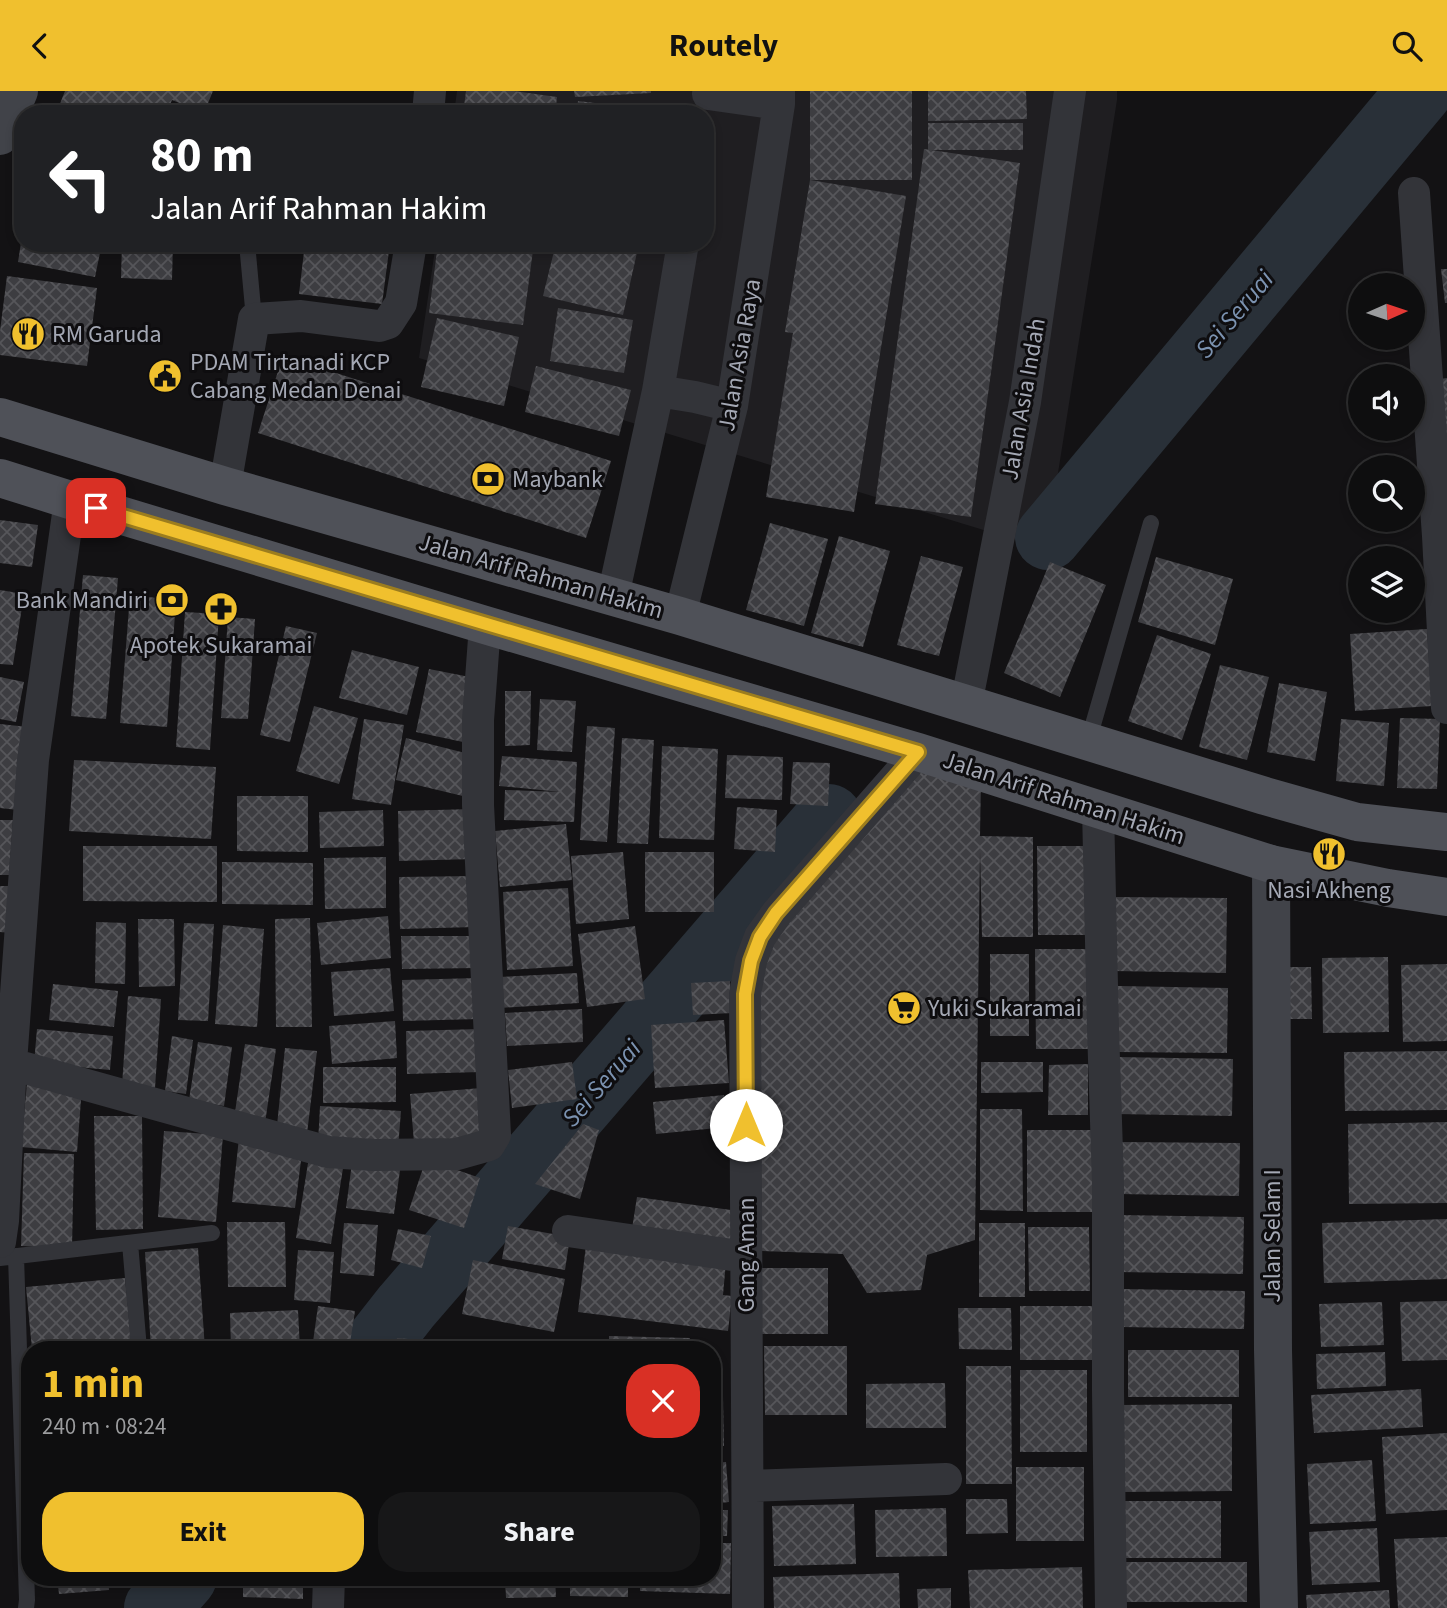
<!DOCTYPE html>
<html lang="en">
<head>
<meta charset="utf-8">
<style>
	:root { --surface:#0e0e0f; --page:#171718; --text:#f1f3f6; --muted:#9b9c9e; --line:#2e2e2f; --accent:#f0c02e }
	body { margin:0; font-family:"Source Sans 3",sans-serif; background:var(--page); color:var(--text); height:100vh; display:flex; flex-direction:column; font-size:26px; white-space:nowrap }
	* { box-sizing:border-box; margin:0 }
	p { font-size:23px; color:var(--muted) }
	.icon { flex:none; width:38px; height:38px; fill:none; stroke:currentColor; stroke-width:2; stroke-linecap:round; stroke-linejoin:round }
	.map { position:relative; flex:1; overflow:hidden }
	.sheet { position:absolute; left:21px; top:1250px; width:700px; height:245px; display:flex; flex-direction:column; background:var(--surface); border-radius:28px; box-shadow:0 4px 10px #0003,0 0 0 2px var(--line) }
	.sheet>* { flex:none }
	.hud { position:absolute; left:14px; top:14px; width:700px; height:147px; border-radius:28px; box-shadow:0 4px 10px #0003,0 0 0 2px var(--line); background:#202124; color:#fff; overflow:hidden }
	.needle { width:46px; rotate:87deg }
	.controls { position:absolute; left:1348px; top:182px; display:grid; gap:14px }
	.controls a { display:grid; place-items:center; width:77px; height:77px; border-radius:50%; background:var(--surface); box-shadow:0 4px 10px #0003,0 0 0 2px var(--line); font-size:35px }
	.pin { position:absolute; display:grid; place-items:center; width:60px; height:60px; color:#fff; margin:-30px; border-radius:14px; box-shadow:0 4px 10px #0006 }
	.me { position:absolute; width:77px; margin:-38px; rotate:0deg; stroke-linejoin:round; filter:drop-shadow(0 0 5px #0008) }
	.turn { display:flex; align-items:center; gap:24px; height:147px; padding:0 21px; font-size:32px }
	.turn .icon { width:91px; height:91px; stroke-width:2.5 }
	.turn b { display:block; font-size:49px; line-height:60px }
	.round { display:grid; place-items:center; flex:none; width:74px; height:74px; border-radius:28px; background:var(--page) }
	.overview { display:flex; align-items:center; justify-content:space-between; height:119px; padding:0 21px }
	h1 { font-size:42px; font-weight:700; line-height:52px; color:var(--accent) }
	.cta { display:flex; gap:14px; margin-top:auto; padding:14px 21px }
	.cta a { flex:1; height:80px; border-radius:28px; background:var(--accent); color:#111; font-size:28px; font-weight:700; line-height:80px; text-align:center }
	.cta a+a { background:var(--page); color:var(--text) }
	header { display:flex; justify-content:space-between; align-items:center; height:91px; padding:0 21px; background:var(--accent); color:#111; font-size:32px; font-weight:700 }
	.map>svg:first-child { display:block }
</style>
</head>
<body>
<header><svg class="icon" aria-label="back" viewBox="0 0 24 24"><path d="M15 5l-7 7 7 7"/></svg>Routely<svg class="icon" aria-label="search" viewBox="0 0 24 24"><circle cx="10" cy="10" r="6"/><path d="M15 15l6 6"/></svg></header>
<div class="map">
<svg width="1447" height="1517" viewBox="0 0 1447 1517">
	<defs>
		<pattern id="building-cross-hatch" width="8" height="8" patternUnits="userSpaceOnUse" patternTransform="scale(1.75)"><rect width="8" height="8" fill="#3d3d41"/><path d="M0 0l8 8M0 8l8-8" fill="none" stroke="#56565a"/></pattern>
	</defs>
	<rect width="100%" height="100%" fill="#131214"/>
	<!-- built -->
	<path fill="#1f1e21" d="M457,0H1117V9L1046,458L419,267L436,152H705V23H454Z"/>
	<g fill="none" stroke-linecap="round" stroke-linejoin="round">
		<!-- river -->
		<path stroke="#293038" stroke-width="66" d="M1048,446L1420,0
			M373,1258L406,1216L829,726
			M157,1517L184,1486"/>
	</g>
	<!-- building -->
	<path fill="url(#building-cross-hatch)" d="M65,0H213L204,22L172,9L166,23H56Z
		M466,0H514L557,6L555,23H463Z
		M574,0H651V2L575,6Z
		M810,0H912V89H810Z
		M928,0H1026L1027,28L928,30Z
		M578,10L654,19L653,23H577Z
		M928,32H1023V59H928Z
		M924,58L1020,72L971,426L875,413Z
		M810,89L906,105L854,421L766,406L793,242L785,241Z
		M21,152H102L95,186L18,171Z
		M122,152H173L172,189L121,187Z
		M305,152H390L382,213L299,203Z
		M438,152H534L523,234L429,222Z
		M556,152H619L638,157L623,224L543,205Z
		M1441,178H1447V212H1445Z
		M7,185L97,197L87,275L0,264V240Z
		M558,217L633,229L624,282L550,270Z
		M437,227L519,246L504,315L421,296Z
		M283,265L611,370L586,447L258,342Z
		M536,275L631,299L619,345L525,321Z
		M1447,287V366L1432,289Z
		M0,429L38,434L32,476L0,472Z
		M770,432L828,448L804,535L746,519Z
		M839,445L890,460L863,556L811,542Z
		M921,465L963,476L939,565L897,554Z
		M1156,466L1233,488L1215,554L1138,531Z
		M1050,471L1106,494L1060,606L1004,582Z
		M83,484L118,487L106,628L71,625Z
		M0,499L24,503L13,574L0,573Z
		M130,504L176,509L167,636L120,632Z
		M185,521L219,523L210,659L176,656Z
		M228,526L255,528L248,628L221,627Z
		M286,535L317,542L290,651L260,644Z
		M1427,538L1432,615L1355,620L1350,543Z
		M1157,544L1211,563L1182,649L1128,630Z
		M352,559L419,576L407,624L339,607Z
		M1220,574L1269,586L1247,669L1199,656Z
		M429,578L475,587L463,651L416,641Z
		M0,586L24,591L16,631L0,628Z
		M1279,592L1327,601L1315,670L1267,661Z
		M505,600H531L530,654L505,655Z
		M540,608L576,610L572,661L537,659Z
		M314,615L358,627L339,693L296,680Z
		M1400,627L1440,628L1437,698L1397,697Z
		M364,628L404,634L391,714L352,708Z
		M1341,628L1389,632L1384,695L1336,690Z
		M0,633L28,636L18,719L0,717Z
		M587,635L615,637L607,751L580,749Z
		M406,647L477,665L467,706L396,689Z
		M622,647L654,649L648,753L617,752Z
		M662,655L718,658L714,749L659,747Z
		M727,664L783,666L782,709L725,707Z
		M502,665L577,671L574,731L504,729L505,699L561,701L499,695Z
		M918,667L981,688L980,745L1033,746V846H982L980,760L975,1149L927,1164L921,1199L867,1202L843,1163L761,1160L760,866Z
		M74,669L216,676L211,748L69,740Z
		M793,671L830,672L828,715L790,713Z
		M237,705H308V761L237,760Z
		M737,716L777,719L775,761L734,758Z
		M473,718L474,768L399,770L398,720Z
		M383,719L384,755L320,757L319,721Z
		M0,729H13L9,784H0Z
		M566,733L572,789L500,796L495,740Z
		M83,755H217V811L83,810Z
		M1037,755H1092V844H1038Z
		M623,761L629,828L576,833L571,765Z
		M645,761H714V821H645Z
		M386,766V817L325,818L324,767Z
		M222,771L313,772V814L222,813Z
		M474,785L475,836L400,838L399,786Z
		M0,795H15L12,842L0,841Z
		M568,797L573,875L507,879L503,801Z
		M1115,806L1227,807L1226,882L1114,880Z
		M388,825L391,867L321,874L317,832Z
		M310,827L312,936H276L275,828Z
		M138,828H174L175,895L139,896Z
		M96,831L126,832L125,893L95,892Z
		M184,832L214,833L208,930L178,929Z
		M223,834L264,838L257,936L215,933Z
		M635,835L645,908L587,916L578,843Z
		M401,845H478V877L402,878Z
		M1035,858H1088V958H1036Z
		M990,863H1029V945H990Z
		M1388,866L1389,941L1323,942L1322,867Z
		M1447,873V950L1403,951L1401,874Z
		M1284,876H1311L1312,928H1285Z
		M390,877L394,920L334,925L331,881Z
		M577,882L579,912L500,917L498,886Z
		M478,887L479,928L403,930L402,889Z
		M730,890L732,922L693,924L691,892Z
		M53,893L118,900L114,936L49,929Z
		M1118,895L1228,897L1227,962L1118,961Z
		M128,905L161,908L155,997L122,995Z
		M582,918L583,951L507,955L505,922Z
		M724,929L729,992L655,997L651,934Z
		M395,930L397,967L332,973L329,935Z
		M37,938L113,945L110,979L34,972Z
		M480,938L481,981L407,983L406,940Z
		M172,945L193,949L186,1003L165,1000Z
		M198,951L232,956L224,1015L189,1009Z
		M245,953L276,958L265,1032L234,1028Z
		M285,957L317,960L306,1051L276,1044Z
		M1447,960V1019L1345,1020L1344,961Z
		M1117,966L1233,968L1232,1025L1116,1023Z
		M572,971L577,1008L512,1017L508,979Z
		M981,971H1043V1001L981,1002Z
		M1088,973V1024H1048L1049,974Z
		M323,976H396V1011L323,1012Z
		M27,992L82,996L77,1061L21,1056Z
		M481,997L485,1047L414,1052L410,1003Z
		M724,1004L727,1036L656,1043L653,1011Z
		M320,1015L401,1020L398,1057L318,1052Z
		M980,1018H1022L1023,1120L980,1119Z
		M94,1025H142L143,1138L96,1139Z
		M1447,1031V1112L1349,1113L1348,1033Z
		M583,1033L599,1039L580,1108L535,1093Z
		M1027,1039H1093V1121H1027Z
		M164,1040L223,1044L216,1131L158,1126Z
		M239,1047L303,1054L295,1117L232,1111Z
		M1119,1051L1240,1052L1239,1105L1118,1103Z
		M24,1062L74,1063L72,1157L21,1155Z
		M309,1066L344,1071L331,1153L296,1147Z
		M426,1068L480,1087L464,1137L409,1119Z
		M352,1072L400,1079L394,1123L346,1117Z
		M637,1106L738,1120L732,1159L631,1144Z
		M1119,1124L1244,1126L1243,1183L1118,1181Z
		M1447,1128V1188L1324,1192L1322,1132Z
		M227,1131H285L286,1196H228Z
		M344,1132L378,1134L374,1185L340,1182Z
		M979,1132H1025V1206H979Z
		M508,1135L570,1146L565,1179L502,1168Z
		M1028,1136H1089L1090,1200H1029Z
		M398,1138L431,1145L422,1177L391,1169Z
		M586,1154L726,1171L723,1204L732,1205L728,1240L578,1221Z
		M198,1157L205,1258H151L145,1161Z
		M298,1159L334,1161L330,1212L294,1209Z
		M473,1169L565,1188L554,1241L462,1223Z
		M762,1177H828V1243H762Z
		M125,1187L132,1258H32L26,1196Z
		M1121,1198L1245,1200L1244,1238L1121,1236Z
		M1447,1210V1269L1402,1270L1400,1211Z
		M1382,1211L1384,1254L1321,1256L1319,1213Z
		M318,1215L355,1220L349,1258H312Z
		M1020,1215H1092V1269H1020Z
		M958,1217H1011L1012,1259L959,1258Z
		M298,1219L300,1258H231L230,1222Z
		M609,1245L690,1247V1258H609Z
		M397,1247L462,1253L461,1258H396Z
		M764,1255H847V1324H765Z
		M1128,1259H1239V1306H1128Z
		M1385,1261L1386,1295L1317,1298L1316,1263Z
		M966,1275H1011L1012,1393H966Z
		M1020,1279H1087V1361H1020Z
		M945,1292L946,1337H866V1293Z
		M1421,1298L1423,1336L1314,1342L1311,1304Z
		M723,1306L724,1355L712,1356V1307Z
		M1232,1313V1400L1120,1401V1314Z
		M1447,1342V1419L1386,1423L1382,1346Z
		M1372,1369L1376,1430L1310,1433L1307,1373Z
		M726,1371L729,1411L712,1413V1372Z
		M1016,1376H1084V1450H1016Z
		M966,1408H1007L1008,1442L966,1443Z
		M1122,1410H1221V1467H1123Z
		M854,1413L856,1473L774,1475L772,1415Z
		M946,1417L947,1465L876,1466L875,1419Z
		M712,1419H728L727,1445H712Z
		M1377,1437L1380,1491L1312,1494L1309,1441Z
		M1447,1446V1517H1398L1394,1448Z
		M712,1452H731L730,1503L640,1500V1486H712Z
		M1121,1471H1247V1511H1121Z
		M1082,1476L1083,1517H970L968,1479Z
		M899,1482L900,1517H774L773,1486Z
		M57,1486H108L109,1499L59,1503Z
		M243,1486H303V1508L243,1506Z
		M505,1486H555L556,1506L506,1507Z
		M570,1486H628V1506L570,1505Z
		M951,1497V1517H918L917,1498Z
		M1389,1499L1390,1517H1307L1306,1504Z"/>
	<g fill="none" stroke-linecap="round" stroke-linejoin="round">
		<!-- lane -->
		<path stroke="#333439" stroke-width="16" d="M247,152L254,228
			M1088,651L1151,432
			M130,1152L139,1258
			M16,1165L27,1509L26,1517
			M0,1167L212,1142"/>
		<!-- street -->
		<path stroke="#333439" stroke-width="32" d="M708,3L779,13
			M428,23L430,0
			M1414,102L1438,445L1447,617
			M658,300L695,306L732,315
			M225,395L254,228L301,225L379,235L388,232L401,212L411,152
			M613,505L658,300L683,152
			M680,525L732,315L779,13V0
			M966,614L1025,311L1070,0
			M1098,718L1103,938L1108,1091V1300L1111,1517
			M0,970L328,1061L374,1064L457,1063L489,1054L495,1044L478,714V629L485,534
			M568,1140L746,1166
			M0,1151L3,1130L11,972L33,669L70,409
			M748,1395L946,1388
			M328,1517L329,1486
			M748,1517L745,903L751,870L760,846L777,822L918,661"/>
		<!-- secondary -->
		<path stroke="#414349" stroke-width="38" d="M0,45L19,0
			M1271,773L1273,1259L1279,1517"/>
		<!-- primary -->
		<path stroke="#4f5158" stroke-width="38" d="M0,326L225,395L680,525L1265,705L1357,731L1447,741
			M0,387L70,409L485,534L918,661L1271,773L1388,797L1447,806"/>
	</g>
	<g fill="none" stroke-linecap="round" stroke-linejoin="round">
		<!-- route casing -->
		<g stroke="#9c7d1e" stroke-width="18">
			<path id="route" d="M96,417L918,661L776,822L760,846L751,870L745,903L746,1034"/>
		</g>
		<!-- route -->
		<use href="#route" stroke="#f0c02e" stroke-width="12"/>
	</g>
	<!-- icons -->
	<defs>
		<g id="restaurant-disc" transform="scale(1.75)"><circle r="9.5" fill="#f0c02e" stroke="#0e0d0f"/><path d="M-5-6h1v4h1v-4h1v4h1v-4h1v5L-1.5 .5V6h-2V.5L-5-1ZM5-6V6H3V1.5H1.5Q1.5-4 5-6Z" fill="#111"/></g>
		<g id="civic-disc" transform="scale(1.75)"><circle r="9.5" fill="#f0c02e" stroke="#0e0d0f"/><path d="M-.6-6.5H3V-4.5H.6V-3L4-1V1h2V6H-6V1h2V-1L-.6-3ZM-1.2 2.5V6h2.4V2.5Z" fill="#111"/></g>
		<g id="bank-disc" transform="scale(1.75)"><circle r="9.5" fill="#f0c02e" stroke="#0e0d0f"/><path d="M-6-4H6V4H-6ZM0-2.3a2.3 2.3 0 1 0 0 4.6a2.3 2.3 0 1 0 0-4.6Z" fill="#111"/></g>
		<g id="pharmacy-disc" transform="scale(1.75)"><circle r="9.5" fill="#f0c02e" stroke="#0e0d0f"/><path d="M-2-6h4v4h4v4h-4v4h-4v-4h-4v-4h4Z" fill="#111"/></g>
		<g id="supermarket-disc" transform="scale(1.75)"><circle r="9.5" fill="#f0c02e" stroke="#0e0d0f"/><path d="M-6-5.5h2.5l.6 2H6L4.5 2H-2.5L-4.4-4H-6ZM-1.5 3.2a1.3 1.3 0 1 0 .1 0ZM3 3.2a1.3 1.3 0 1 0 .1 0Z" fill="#111"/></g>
	</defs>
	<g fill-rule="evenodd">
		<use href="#restaurant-disc" x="28" y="243"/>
		<use href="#civic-disc" x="165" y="285"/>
		<use href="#bank-disc" x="488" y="388"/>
		<use href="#bank-disc" x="172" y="509"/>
		<use href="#pharmacy-disc" x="221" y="518"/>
		<use href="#restaurant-disc" x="1329" y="763"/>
		<use href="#supermarket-disc" x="904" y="917"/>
	</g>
	<g text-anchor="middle" stroke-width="6" stroke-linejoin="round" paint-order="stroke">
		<!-- poi labels -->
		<g font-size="24" fill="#a4a8b4" stroke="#0e0d0f" text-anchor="start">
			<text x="52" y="251">RM Garuda</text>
			<text x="190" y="279">PDAM Tirtanadi KCP<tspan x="190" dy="28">Cabang Medan Denai</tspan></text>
			<text x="512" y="396">Maybank</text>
			<text x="148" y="517" text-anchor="end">Bank Mandiri</text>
			<text x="221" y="562" text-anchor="middle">Apotek Sukaramai</text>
			<text x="1329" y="807" text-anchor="middle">Nasi Akheng</text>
			<text x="928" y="925">Yuki Sukaramai</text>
		</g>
		<!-- street labels -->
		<g font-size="24" fill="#a4a8b4" stroke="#0e0d0f">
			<text transform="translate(739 264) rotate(-80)" y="8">Jalan Asia Raya</text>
			<text transform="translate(1023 308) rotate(-80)" y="8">Jalan Asia Indah</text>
			<text transform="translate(541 485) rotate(16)" y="8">Jalan Arif Rahman Hakim</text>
			<text transform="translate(1064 707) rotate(18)" y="8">Jalan Arif Rahman Hakim</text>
			<text transform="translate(1272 1145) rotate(-90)" y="8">Jalan Selam I</text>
			<text transform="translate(746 1164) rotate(-90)" y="8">Gang Aman</text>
		</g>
		<!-- water labels -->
		<g font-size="26" font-style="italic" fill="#7b92b0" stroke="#0e0d0f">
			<text transform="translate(1234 223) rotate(-50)" y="9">Sei Seruai</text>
			<text transform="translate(601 992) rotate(-49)" y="9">Sei Seruai</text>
		</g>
	</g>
</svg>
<div class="controls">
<a><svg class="needle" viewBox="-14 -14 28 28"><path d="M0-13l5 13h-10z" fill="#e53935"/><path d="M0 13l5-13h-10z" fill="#9b9c9e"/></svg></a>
<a><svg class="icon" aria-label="sound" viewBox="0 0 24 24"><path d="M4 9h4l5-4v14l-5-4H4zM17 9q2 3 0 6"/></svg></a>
<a><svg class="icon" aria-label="search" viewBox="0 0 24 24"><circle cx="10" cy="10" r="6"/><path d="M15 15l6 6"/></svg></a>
<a><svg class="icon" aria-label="layers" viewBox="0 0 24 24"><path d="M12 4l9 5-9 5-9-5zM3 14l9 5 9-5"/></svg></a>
</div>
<div class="pin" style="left:96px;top:417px;background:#d93025"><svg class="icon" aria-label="arrive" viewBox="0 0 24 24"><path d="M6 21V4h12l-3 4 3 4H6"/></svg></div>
<svg class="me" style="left:746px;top:1034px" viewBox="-20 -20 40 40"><circle r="19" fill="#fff"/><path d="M0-13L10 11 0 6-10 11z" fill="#f0c02e"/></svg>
<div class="hud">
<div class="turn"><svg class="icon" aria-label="left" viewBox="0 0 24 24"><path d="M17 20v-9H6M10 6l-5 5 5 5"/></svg><div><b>80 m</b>Jalan Arif Rahman Hakim</div></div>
</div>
<section class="sheet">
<div class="overview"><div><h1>1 min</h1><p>240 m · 08:24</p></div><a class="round" style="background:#d93025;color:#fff"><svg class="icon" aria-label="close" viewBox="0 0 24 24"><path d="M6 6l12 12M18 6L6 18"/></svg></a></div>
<div class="cta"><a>Exit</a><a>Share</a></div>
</section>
</div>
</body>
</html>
